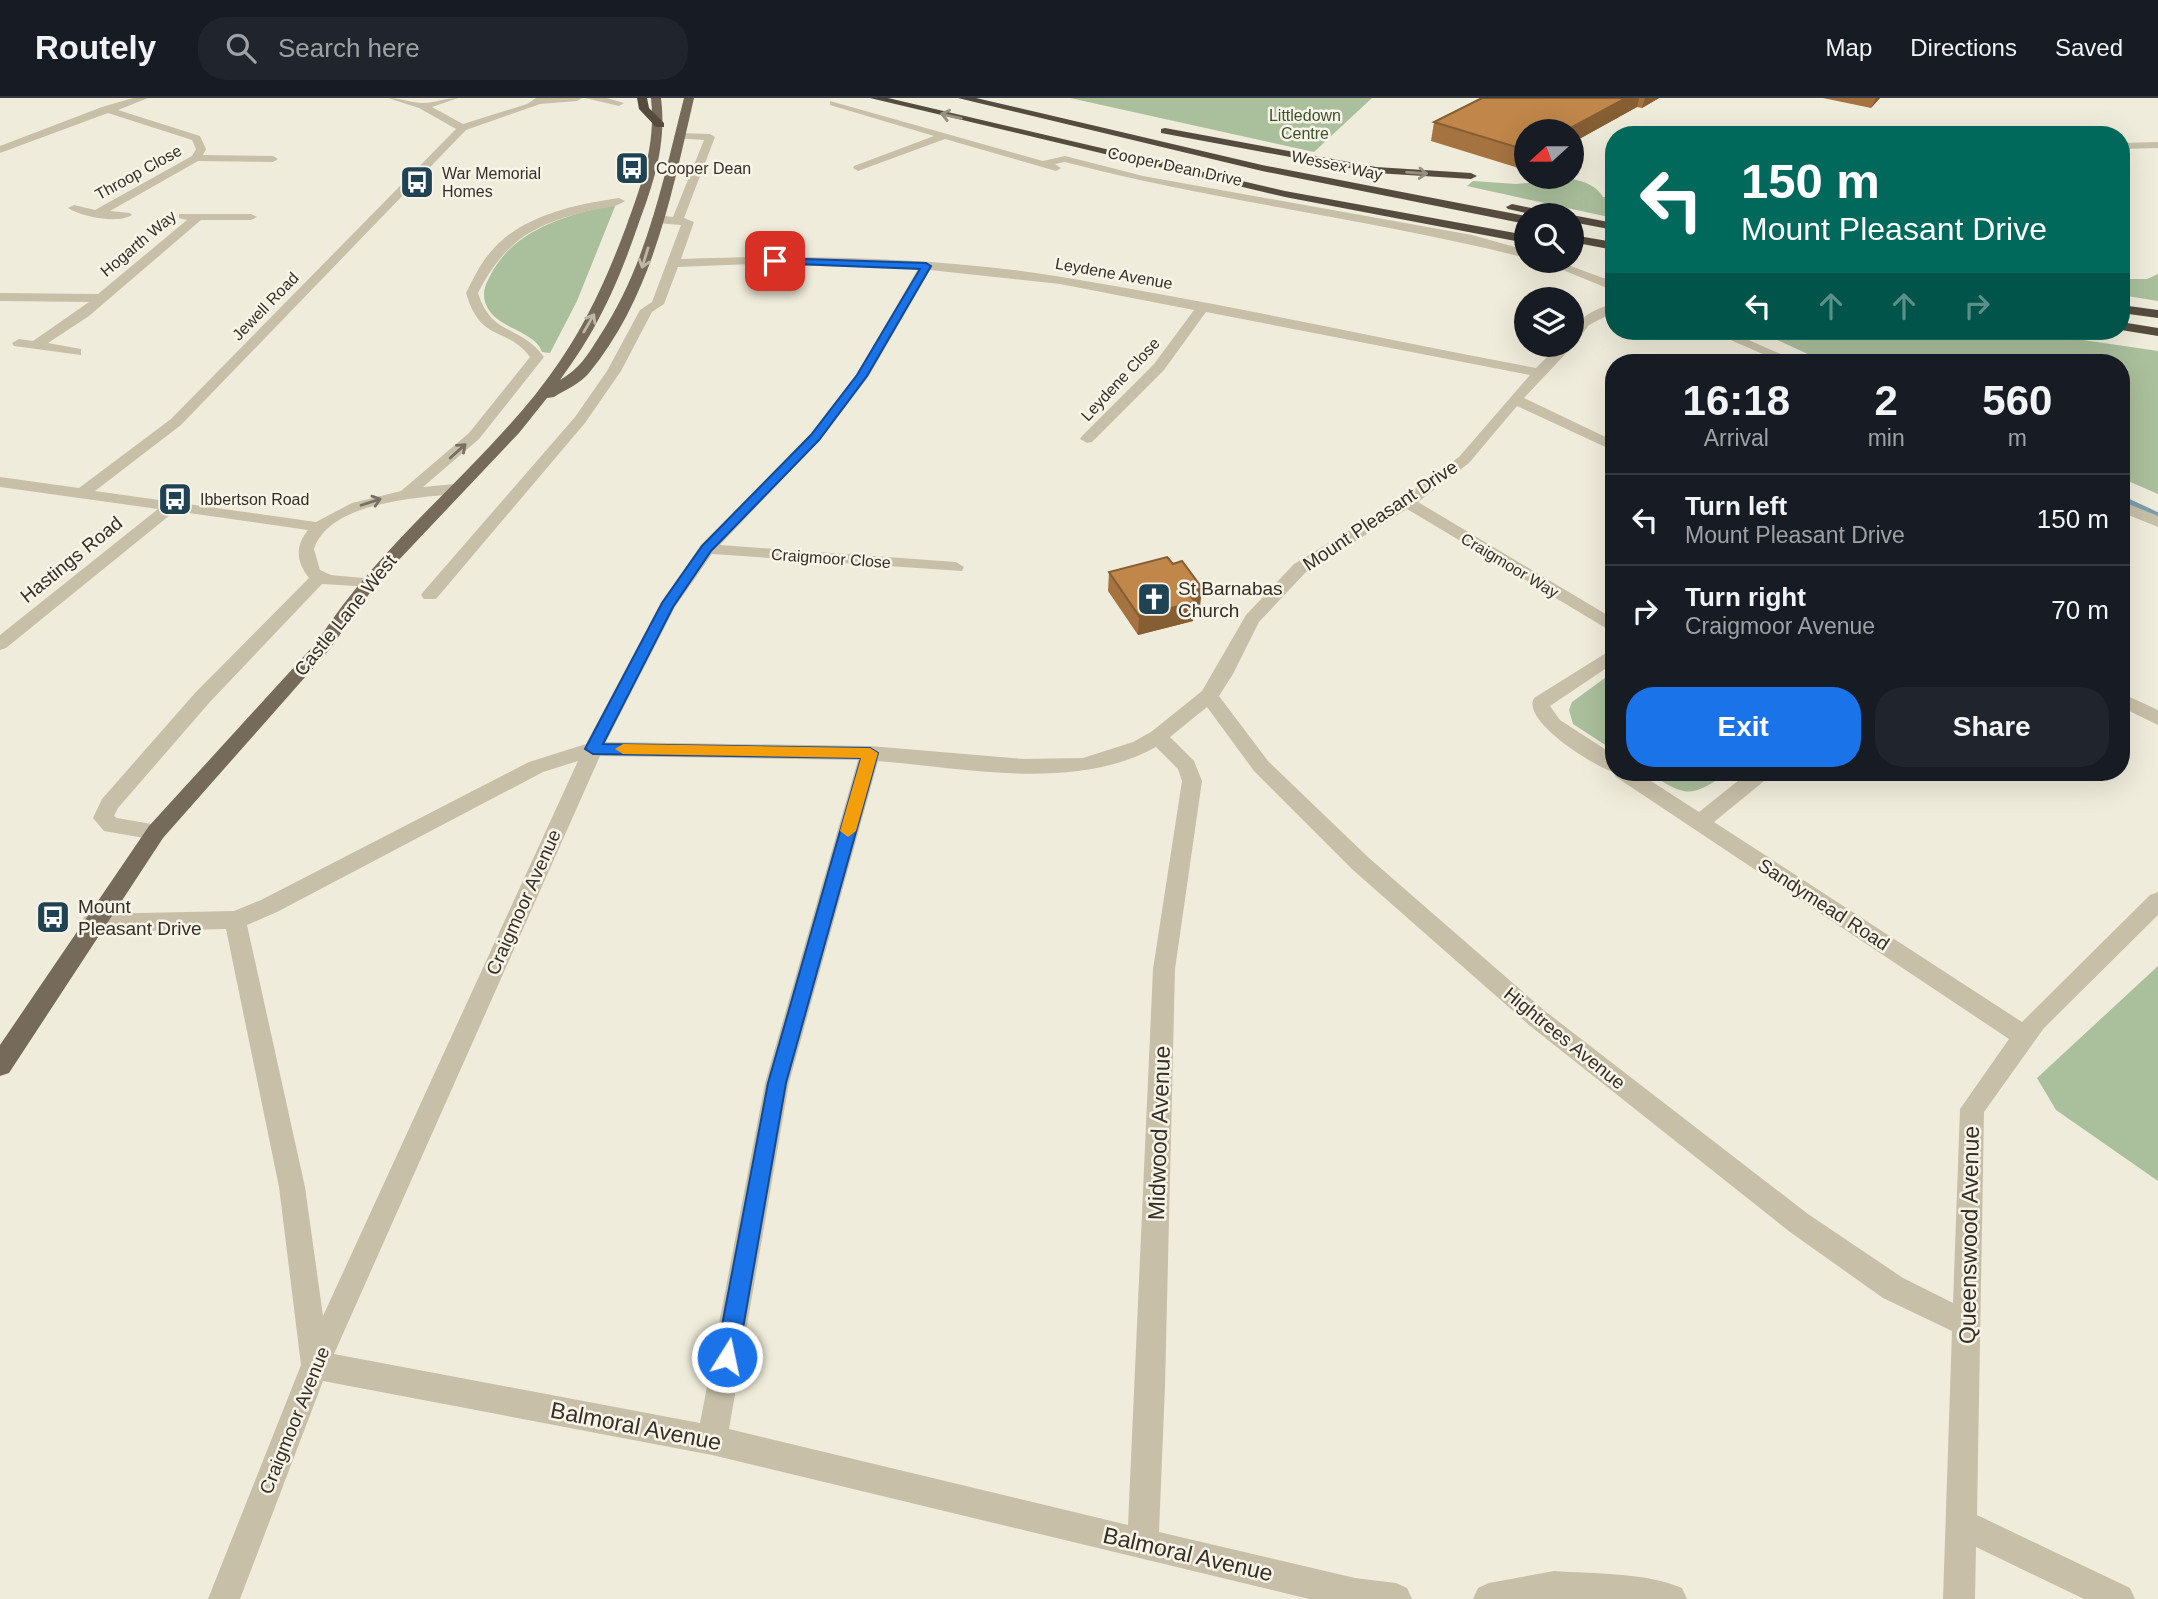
<!DOCTYPE html>
<html lang="en">
<head>
<meta charset="utf-8">
<style>
	:root { --surface:#171b24; --page:#20242c; --text:#f1f3f6; --muted:#9ea1a6; --line:#363941; --accent:#1a73e8 }
	body { margin:0; font-family:Helvetica,sans-serif; background:var(--page); color:var(--text); height:100vh; display:flex; flex-direction:column; font-size:26px; white-space:nowrap }
	* { box-sizing:border-box; margin:0 }
	p { font-size:23px; color:var(--muted) }
	.icon { flex:none; width:38px; height:38px; fill:none; stroke:currentColor; stroke-width:2; stroke-linecap:round; stroke-linejoin:round }
	.map { position:relative; flex:1; overflow:hidden }
	.panel { position:absolute; left:1605px; top:256px; width:525px; height:427px; display:flex; flex-direction:column; background:var(--surface); border-radius:28px; box-shadow:0 7px 28px #0002 }
	.panel>* { flex:none }
	.hud { position:absolute; left:1605px; top:28px; width:525px; height:214px; border-radius:28px; box-shadow:0 7px 28px #0002; background:#00695c; color:#fff; overflow:hidden }
	.needle { width:46px; rotate:249deg }
	.fabs { position:absolute; left:1514px; top:21px; display:grid; gap:14px }
	.fabs a { display:grid; place-items:center; width:70px; height:70px; border-radius:50%; background:var(--surface); box-shadow:0 7px 28px #0002; font-size:35px }
	.pin { position:absolute; display:grid; place-items:center; width:60px; height:60px; color:#fff; margin:-30px; border-radius:14px; box-shadow:0 4px 10px #0006 }
	.me { position:absolute; width:77px; margin:-38px; rotate:10deg; stroke-linejoin:round; filter:drop-shadow(0 0 5px #0008) }
	.turn { display:flex; align-items:center; gap:24px; height:147px; padding:0 21px; font-size:32px }
	.turn .icon { width:91px; height:91px; stroke-width:2.5 }
	.turn b { display:block; font-size:49px; line-height:60px }
	.lanes { display:flex; align-items:center; height:66px; padding:0 21px; background:#0003; justify-content:center; gap:35px; direction:ltr }
	.lanes .off { opacity:.35 }
	.eta { display:flex; justify-content:space-evenly; align-items:center; height:119px; text-align:center }
	.eta b { font-size:42px; font-weight:700; line-height:49px }
	.button { display:flex; gap:14px; margin-top:auto; padding:14px 21px }
	.button a { flex:1; height:80px; border-radius:28px; background:var(--accent); color:#fff; font-size:28px; font-weight:700; line-height:80px; text-align:center }
	.button a+a { background:var(--page); color:var(--text) }
	ul { padding:0; list-style:none }
	li { display:flex; align-items:center; gap:21px; height:91px; padding:0 21px; border-top:2px solid var(--line) }
	li div { flex:1 }
	li b { display:block; font-size:26px }
	li em { font-style:normal }
	header { display:flex; align-items:center; gap:42px; box-sizing:border-box; height:98px; padding:0 35px; background:var(--surface); border-bottom:2px solid var(--line) }
	header strong { font-size:33px }
	nav { display:flex; gap:38px; margin-inline-start:auto; font-size:24px }
	.search { width:490px; height:63px; background:var(--page); display:flex; align-items:center; gap:18px; box-sizing:border-box; padding:0 24px; border-radius:28px; color:var(--muted); font-size:26px }
	.map>svg:first-child { display:block }
</style>
</head>
<body>
<header>
<strong>Routely</strong>
<div class="search"><svg class="icon" aria-label="search" viewBox="0 0 24 24"><circle cx="10" cy="10" r="6"/><path d="M15 15l6 6"/></svg>Search here</div>
<nav><a>Map</a><a>Directions</a><a>Saved</a></nav>
</header>
<div class="map">
<svg width="2158" height="1501" viewBox="0 0 2158 1501">
	<rect width="100%" height="100%" fill="#f0ecdb"/>
	<!-- green -->
	<path fill="#aabf9c" d="M1070,0H1372L1314,54Z
		M1573,81C1585,84 1597,88 1603,99H1613V120L1467,88L1473,83L1516,86Z
		M616,106L577,203L550,255L542,254C536,235 504,231 491,215C482,204 482,192 489,180C512,131 567,117 616,106Z
		M2158,176V203L2121,197V181H2147Z
		M1758,233H2021L2158,253V396L2121,380V264H1825Z
		M1613,574V652L1573,626L1569,612L1572,604Z
		M1647,674H1729C1689,701 1687,699 1647,674Z
		M2158,868V1083L2056,1012L2037,980Z"/>
	<g fill="none" stroke-linecap="round" stroke-linejoin="round">
		<!-- stream-far1 -->
		<path stroke="#7c9dac" stroke-width="6" d="M2121,401L2124,403"/>
		<!-- stream -->
		<path stroke="#7c9dac" stroke-width="7" d="M2121,401L2158,418"/>
		<!-- street -->
		<path fill="#c8bfa8" fill-rule="evenodd" d="M133,0H148L118,12L200,38L206,51L203,57L273,58L278,61L273,64L198,63L110,113L130,115L132,117C118,126 82,119 68,110L74,107L95,112L192,58L196,51L192,42L108,15L0,55V48L102,9Z
			M388,0C400,0 412,5 423,5C434,5 446,0 458,0L432,9L463,26L527,6L536,0H582L577,3L540,6L466,32L181,327L95,393L316,424L352,405L401,393L469,335L530,259C506,227 481,246 466,195C474,179 482,162 495,149C525,117 577,106 619,100L625,103C616,110 600,110 588,113C532,127 505,143 478,195C492,239 520,226 544,259L479,341L423,389L454,386L462,391L454,396C414,400 329,405 314,451L320,472L331,477L374,481L377,485L374,489L322,486L209,605L118,710L114,718L117,720L163,728L166,734L163,740L156,742L104,733L93,720L102,701L195,595L309,480C296,464 295,448 308,432L175,413L6,550L0,552V537L158,411L0,389V379L79,390L171,321L456,31L419,10Z
			M585,0H607L624,5L619,8Z
			M830,3L1043,63L1065,58L1143,78L1472,137L1526,152V160C1374,121 1217,104 1065,64L1055,66L1061,70L1056,73L945,41L858,73L853,70L854,68L934,38L830,7Z
			M679,35L710,36L715,39L684,120L694,124L681,161C804,156 940,159 1062,179C1221,205 1378,240 1536,270L1559,247L1572,245L1571,250L1524,300L1614,343V353L1517,308L1469,365L1418,404L1614,521V535L1407,411L1306,474L1259,524L1233,576L1219,598L1268,663L1369,760L1545,913L1808,1116L1903,1180L1953,1205L1960,1011L2009,941L1616,679L1613,674C1594,668 1521,623 1534,600L1614,550V565L1550,608L1560,622L1614,657V674H1637L1699,714L1749,674H1772L1769,679L1714,724L2022,924L2150,797L2158,794V817L2044,930L1984,1014L1977,1417L2130,1490L2135,1501H2084L1976,1449L1975,1501H1943L1952,1233L1883,1200L1790,1134L1529,927L1353,772L1254,673L1207,609L1170,639L1194,663L1202,683L1175,871L1165,1288L1159,1434L1355,1480L1396,1485L1407,1490L1412,1501H1309L712,1357L323,1283L240,1501H208L301,1267L279,1089L226,831L92,834L84,831L81,825L84,819L92,816L234,813L261,802L529,664L586,646L661,504L701,447L810,336L856,277L918,171L752,166L678,169L664,206L652,214L621,273L585,325L436,501H424L421,497L424,493L575,319L607,273L640,212L652,204L681,127L657,125L651,121L657,117L673,119L704,42L675,40L674,38ZM930,172L1060,186L1194,212L1154,266L1082,338L1080,341L1087,345L1092,344L1164,272L1206,214L1530,277L1459,359L1401,401L1294,466L1246,517L1202,593L1151,634L1133,644L1083,660L1023,661L870,648L606,644L675,509L712,456L962,473L964,469L956,464L720,447L820,342L869,278ZM1156,649L1178,671L1182,683L1153,871L1128,1427L729,1331L789,985L878,663C966,670 1075,694 1156,649ZM600,658L858,662L765,985L700,1325L334,1256ZM578,663L323,1218L305,1089L247,827L277,814L543,674Z
			M2158,44V50L2121,51V45Z
			M179,116H251L257,119L251,122H201L89,218L48,245L81,251V257L14,248L12,245L19,241L33,243L89,204L0,203V195L98,196L187,122L179,120Z
			M1541,163H1557L1614,184V193Z
			M1614,205V214L1589,227L1577,243L1572,244C1572,221 1593,212 1614,205Z
			M1710,233H1728L1799,264H1781Z
			M2121,403L2158,418V429L2121,414Z
			M2121,595L2158,612V627L2121,609Z
			M1554,1473C1595,1476 1644,1474 1682,1490L1687,1501H1473L1478,1490L1489,1485Z"/>
		<!-- primary -->
		<path fill="#766b5a" fill-rule="evenodd" d="M651,0H661C667,47 653,87 637,130C617,188 597,232 560,282C580,270 587,258 599,239C647,167 663,82 684,0H694C672,95 653,197 589,275C581,285 565,292 554,299L547,300L519,335L377,485L329,552L163,740L9,975L0,978V947L149,728L317,544C378,449 465,383 535,297C578,243 602,193 626,129C642,86 656,46 651,0Z"/>
		<!-- highway -->
		<path fill="#554c3f" fill-rule="evenodd" d="M637,0H647L649,10L664,25V29H656L639,11Z
			M870,0H888L1285,93L1526,137V145L1285,99Z
			M958,0H976L1262,67L1526,118V126L1262,73Z
			M1165,30L1376,69L1471,75L1477,78L1471,81L1376,75L1161,35V31Z
			M1512,106L1555,115L1557,117H1535L1508,111L1506,109Z
			M1572,117L1614,125V132L1572,124Z
			M1572,137L1614,144V152L1572,144Z
			M2121,207L2158,212V220L2121,215Z
			M2121,224L2158,230V238L2121,232Z"/>
	</g>
	<!-- wall -->
	<path fill="#a57340" d="M1481,0H1659L1642,10L1637,9L1572,45V33H1526V71L1525,72L1431,43L1434,24Z
		M1823,0H1880L1871,10Z
		M1109,474L1200,509L1194,510L1193,523L1138,537L1108,493Z"/>
	<!-- shaded-wall -->
	<path fill="#865e34" d="M1626,0H1639L1637,9L1572,45V33H1565Z
		M1645,0H1659L1642,10Z
		M1876,0H1880L1871,10Z
		M1202,490L1200,509L1194,510L1193,523L1138,537L1139,518L1188,494Z"/>
	<!-- building -->
	<path fill="#c0864a" stroke="#865e34" stroke-width="2" d="M1482,0H1626L1565,33H1526V52L1434,24Z
		M1167,459L1173,466L1182,463L1202,490L1188,494L1195,504L1139,518L1109,474Z"/>
	<!-- one-way arrows -->
	<defs><path id="oneway-shaft" d="M-6 0H5M1.5-3L5.5 0L1.5 3" fill="none" stroke-width="1.6" stroke-linecap="round" stroke-linejoin="round" transform="scale(1.75)"/></defs>
	<g stroke="#969083">
		<use href="#oneway-shaft" transform="translate(951 18) rotate(-167)"/>
		<use href="#oneway-shaft" transform="translate(1417 75) rotate(4)"/>
	</g>
	<g stroke="#beb7a8">
		<use href="#oneway-shaft" transform="translate(645 160) rotate(107)"/>
		<use href="#oneway-shaft" transform="translate(589 225) rotate(-60)"/>
	</g>
	<g stroke="#777062">
		<use href="#oneway-shaft" transform="translate(458 353) rotate(-42)"/>
		<use href="#oneway-shaft" transform="translate(371 404) rotate(-18)"/>
	</g>
	<!-- route -->
	<path fill="#1a73e8" stroke="#114b97" stroke-width="2" d="M775,160L926,165L931,168L867,278L819,342L711,453L673,509L603,646L870,650L878,655L786,985L738,1259L735,1267L727,1270L719,1267L716,1259L768,985L861,660L593,656L585,651L662,505L702,448L811,337L857,277L920,171L772,165V161Z"/>
	<!-- slow -->
	<path fill="#f59e0b" d="M623,646L870,650L878,655L856,733L848,739L840,733L861,660L623,656L615,651Z"/>
	<!-- icons -->
	<defs>
		<g id="bus-square" transform="scale(1.75)"><rect x="-9" y="-9" width="18" height="18" rx="4" fill="#204354" stroke="#f8f5e8"/><path d="M-5-6H5V4H4V6H2V4H-2V6H-4V4H-5ZM-3.5-4V0h7V-4ZM-3.5 1.2v1.5H-2V1.2ZM2 1.2v1.5H3.5V1.2Z" fill="#fff"/></g>
		<g id="church-square" transform="scale(1.75)"><rect x="-9" y="-9" width="18" height="18" rx="4" fill="#204354" stroke="#f8f5e8"/><path d="M-1.2-6h2.4v3.5h3.3v2.4h-3.3V6h-2.4V-.1h-3.3v-2.4h3.3Z" fill="#fff"/></g>
	</defs>
	<g fill-rule="evenodd">
		<use href="#bus-square" x="632" y="70"/>
		<use href="#bus-square" x="417" y="84"/>
		<use href="#bus-square" x="175" y="401"/>
		<use href="#church-square" x="1154" y="501"/>
		<use href="#bus-square" x="53" y="819"/>
	</g>
	<g text-anchor="middle" stroke-width="5" stroke-linejoin="round" paint-order="stroke">
		<!-- far-park labels -->
		<g font-size="16" fill="#3b522d" stroke="#f8f5e8">
			<text x="1305" y="23">Littledown<tspan x="1305" dy="18">Centre</tspan></text>
		</g>
		<!-- far-street labels -->
		<g font-size="16" fill="#352f28" stroke="#f8f5e8">
			<text transform="translate(1337 67) rotate(12)" y="6">Wessex Way</text>
			<text transform="translate(1175 68) rotate(12)" y="6">Cooper Dean Drive</text>
			<text transform="translate(138 74) rotate(-29)" y="6">Throop Close</text>
			<text transform="translate(138 145) rotate(-40)" y="6">Hogarth Way</text>
			<text transform="translate(1114 175) rotate(10)" y="6">Leydene Avenue</text>
			<text transform="translate(265 208) rotate(-46)" y="6">Jewell Road</text>
			<text transform="translate(1120 281) rotate(-47)" y="6">Leydene Close</text>
			<text transform="translate(831 460) rotate(4)" y="6">Craigmoor Close</text>
			<text transform="translate(1510 467) rotate(31)" y="6">Craigmoor Way</text>
		</g>
		<!-- far-poi labels -->
		<g font-size="16" fill="#352f28" stroke="#f8f5e8" text-anchor="start">
			<text x="656" y="76">Cooper Dean</text>
			<text x="442" y="81">War Memorial<tspan x="442" dy="18">Homes</tspan></text>
			<text x="200" y="407">Ibbertson Road</text>
		</g>
		<!-- street labels -->
		<g font-size="19" fill="#352f28" stroke="#f8f5e8">
			<text transform="translate(1380 417) rotate(-34)" y="7">Mount Pleasant Drive</text>
			<text transform="translate(71 461) rotate(-39)" y="7">Hastings Road</text>
			<text transform="translate(345 517) rotate(-51)" y="7">Castle Lane West</text>
			<text transform="translate(523 804) rotate(-66)" y="7">Craigmoor Avenue</text>
			<text transform="translate(1824 806) rotate(33)" y="7">Sandymead Road</text>
			<text transform="translate(1565 940) rotate(39)" y="7">Hightrees Avenue</text>
			<text transform="translate(294 1322) rotate(-68)" y="7">Craigmoor Avenue</text>
		</g>
		<!-- poi labels -->
		<g font-size="19" fill="#352f28" stroke="#f8f5e8" text-anchor="start">
			<text x="1178" y="497">St Barnabas<tspan x="1178" dy="22">Church</tspan></text>
			<text x="78" y="815">Mount<tspan x="78" dy="22">Pleasant Drive</tspan></text>
		</g>
		<!-- near-street labels -->
		<g font-size="23" fill="#352f28" stroke="#f8f5e8">
			<text transform="translate(1159 1035) rotate(-88)" y="8">Midwood Avenue</text>
			<text transform="translate(1969 1137) rotate(-89)" y="8">Queenswood Avenue</text>
			<text transform="translate(636 1328) rotate(11)" y="8">Balmoral Avenue</text>
			<text transform="translate(1188 1456) rotate(13)" y="8">Balmoral Avenue</text>
		</g>
	</g>
</svg>
<div class="fabs">
<a><svg class="needle" viewBox="-14 -14 28 28"><path d="M0-13l5 13h-10z" fill="#e53935"/><path d="M0 13l5-13h-10z" fill="#9ea1a6"/></svg></a>
<a><svg class="icon" aria-label="search" viewBox="0 0 24 24"><circle cx="10" cy="10" r="6"/><path d="M15 15l6 6"/></svg></a>
<a><svg class="icon" aria-label="layers" viewBox="0 0 24 24"><path d="M12 4l9 5-9 5-9-5zM3 14l9 5 9-5"/></svg></a>
</div>
<div class="pin" style="left:775px;top:163px;background:#d93025"><svg class="icon" aria-label="arrive" viewBox="0 0 24 24"><path d="M6 21V4h12l-3 4 3 4H6"/></svg></div>
<svg class="me" style="left:727px;top:1259px" viewBox="-20 -20 40 40"><circle r="17" fill="#1a73e8" stroke="#fff" stroke-width="3"/><path d="M0-11L8 9 0 5-8 9z" fill="#fff"/></svg>
<div class="hud">
<div class="turn"><svg class="icon" aria-label="left" viewBox="0 0 24 24"><path d="M17 20v-9H6M10 6l-5 5 5 5"/></svg><div><b>150 m</b>Mount Pleasant Drive</div></div>
<div class="lanes"><svg class="icon" aria-label="left" viewBox="0 0 24 24"><path d="M17 20v-9H6M10 6l-5 5 5 5"/></svg><svg class="icon off" aria-label="ahead" viewBox="0 0 24 24"><path d="M12 20V5M6 11l6-6 6 6"/></svg><svg class="icon off" aria-label="ahead" viewBox="0 0 24 24"><path d="M12 20V5M6 11l6-6 6 6"/></svg><svg class="icon off" aria-label="right" viewBox="0 0 24 24"><path d="M7 20v-9h11M14 6l5 5-5 5"/></svg></div>
</div>
<section class="panel">
<div class="eta">
<div><b>16:18</b><p>Arrival</p></div>
<div><b>2</b><p>min</p></div>
<div><b>560</b><p>m</p></div>
</div>
<ul>
<li><svg class="icon" aria-label="left" viewBox="0 0 24 24"><path d="M17 20v-9H6M10 6l-5 5 5 5"/></svg><div><b>Turn left</b><p>Mount Pleasant Drive</p></div><em>150 m</em></li>
<li><svg class="icon" aria-label="right" viewBox="0 0 24 24"><path d="M7 20v-9h11M14 6l5 5-5 5"/></svg><div><b>Turn right</b><p>Craigmoor Avenue</p></div><em>70 m</em></li>
</ul>
<div class="button"><a>Exit</a><a>Share</a></div>
</section>
</div>
</body>
</html>
